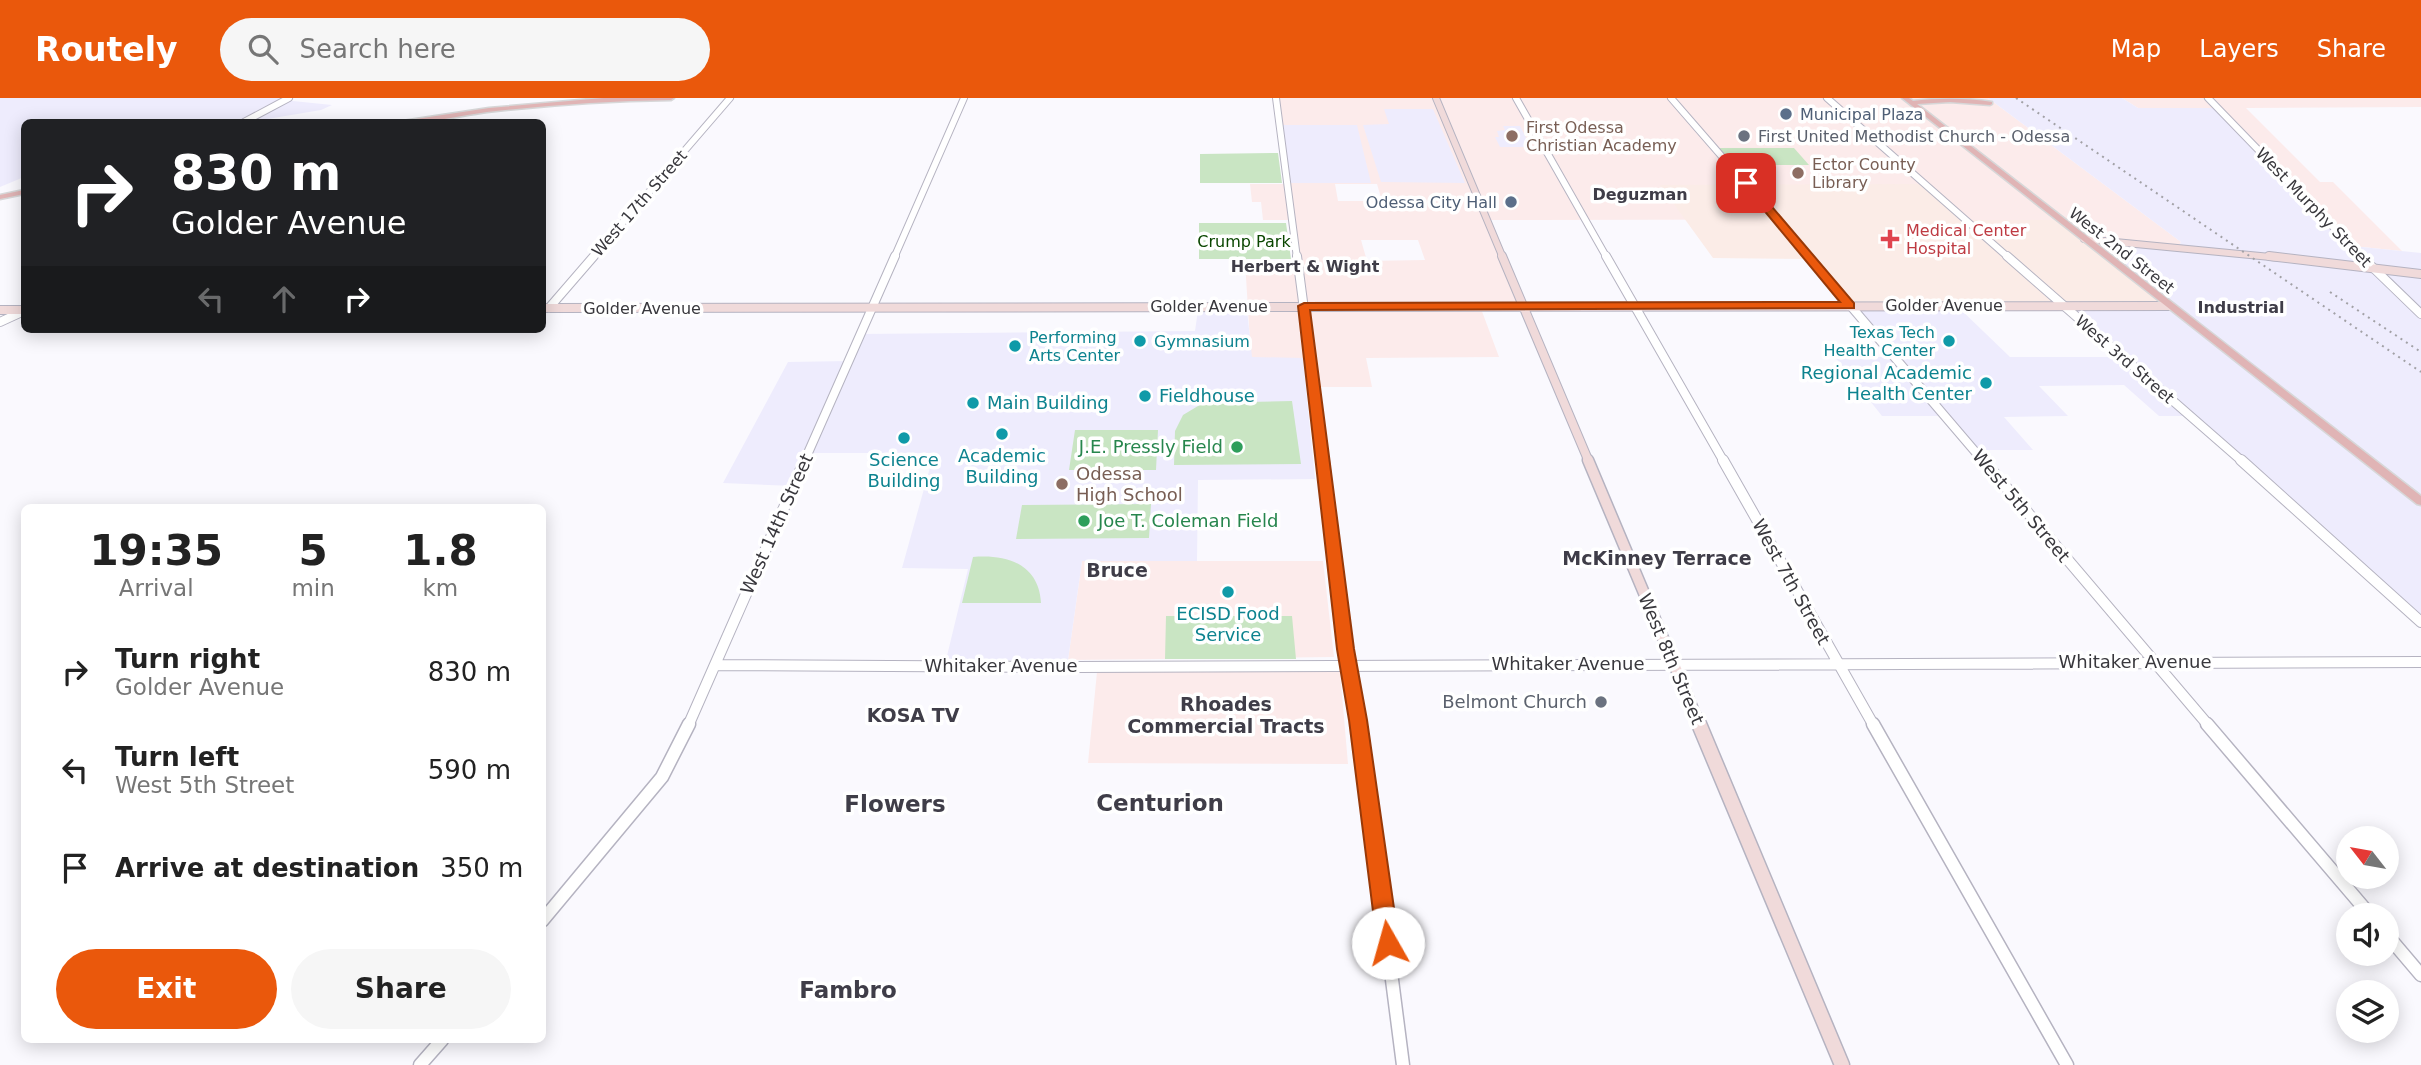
<!DOCTYPE html>
<html lang="en">
<head>
<meta charset="utf-8">
<style>
	:root { --surface:#fff; --page:#f6f6f6; --text:#222; --muted:#767676; --accent:#ea580c }
	body { margin:0; font-family:"DejaVu Sans",sans-serif; background:var(--page); color:var(--text); height:100vh; display:flex; flex-direction:column; font-size:26px; white-space:nowrap }
	* { box-sizing:border-box; margin:0 }
	p { font-size:23px; color:var(--muted) }
	.icon { flex:none; width:38px; height:38px; fill:none; stroke:currentColor; stroke-width:2; stroke-linecap:round; stroke-linejoin:round }
	.map { position:relative; flex:1; overflow:hidden }
	.side { position:absolute; left:21px; top:406px; width:525px; height:539px; display:flex; flex-direction:column; background:var(--surface); border-radius:10px; box-shadow:0 4px 18px #0003 }
	.side>* { flex:none }
	.top-card { position:absolute; left:21px; top:21px; width:525px; height:214px; border-radius:10px; box-shadow:0 4px 18px #0003; background:#202124; color:#fff; overflow:hidden }
	.needle { width:46px; rotate:301deg }
	.buttons { position:absolute; left:2336px; top:728px; display:grid; gap:14px }
	.buttons a { display:grid; place-items:center; width:63px; height:63px; border-radius:50%; background:var(--surface); box-shadow:0 4px 18px #0003; font-size:35px }
	.pin { position:absolute; display:grid; place-items:center; width:60px; height:60px; color:#fff; margin:-30px; border-radius:14px; box-shadow:0 4px 10px #0006 }
	.me { position:absolute; width:77px; margin:-38px; rotate:353deg; stroke-linejoin:round; filter:drop-shadow(0 0 5px #0008) }
	.turn { display:flex; align-items:center; gap:24px; height:147px; padding:0 35px; font-size:32px }
	.turn .icon { width:91px; height:91px; stroke-width:2.5 }
	.turn b { display:block; font-size:49px; line-height:60px }
	.lanes { display:flex; align-items:center; height:66px; padding:0 35px; background:#0003; justify-content:center; gap:35px; direction:ltr }
	.lanes .off { opacity:.35 }
	.eta { display:flex; justify-content:space-evenly; align-items:center; height:119px; text-align:center }
	.eta b { font-size:42px; font-weight:800; line-height:49px }
	.cta { display:flex; gap:14px; margin-top:auto; padding:14px 35px }
	.cta a { flex:1; height:80px; border-radius:42px; background:var(--accent); color:#fff; font-size:28px; font-weight:800; line-height:80px; text-align:center }
	.cta a+a { background:var(--page); color:var(--text) }
	ul { padding:0; list-style:none }
	li { display:flex; align-items:center; gap:21px; height:98px; padding:0 35px }
	li div { flex:1 }
	li b { display:block; font-size:26px }
	li em { font-style:normal }
	header { display:flex; align-items:center; gap:42px; box-sizing:border-box; height:98px; padding:0 35px; background:var(--accent); color:#fff }
	header strong { font-size:33px }
	nav { display:flex; gap:38px; margin-inline-start:auto; font-size:24px }
	.search { width:490px; height:63px; background:var(--page); display:flex; align-items:center; gap:18px; box-sizing:border-box; padding:0 24px; border-radius:38px; color:var(--muted); font-size:26px }
	.map>svg:first-child { display:block }
</style>
</head>
<body>
<header>
<strong>Routely</strong>
<div class="search"><svg class="icon" aria-label="search" viewBox="0 0 24 24"><circle cx="10" cy="10" r="6"/><path d="M15 15l6 6"/></svg>Search here</div>
<nav><a>Map</a><a>Layers</a><a>Share</a></nav>
</header>
<div class="map">
<svg width="2421" height="967" viewBox="0 0 2421 967">
	<rect width="100%" height="100%" fill="#faf9fe"/>
	<!-- commercial -->
	<path fill="#fcebeb" fill-rule="evenodd" d="M1276,0H1988L2181,144L2179,148L2092,140L2173,204L2064,207L1966,121L1488,122L1524,208H1480L1499,259L1366,260L1372,289H1314L1310,260H1251L1245,163H1298L1293,122H1263L1261,104H1252L1250,86H1288ZM1335,86H1377L1382,103H1338ZM1361,142H1418L1425,162L1367,163Z
		M2122,0H2421V9L2246,10L2320,84H2333L2402,153L2352,148L2218,10H2138Z
		M1082,463H1323L1334,559L1068,562Z
		M1097,574H1340L1348,666L1088,665Z"/>
	<!-- built -->
	<path fill="#eeecfd" d="M0,0H284L283,2L332,7L321,12L250,24H24V79L0,89Z
		M1988,0H2122L2138,10H2218L2352,148L2421,155V528L2191,318H2159L2124,287L2039,288L2068,318L2004,319L2033,352H1973L1944,318H1882L1835,259H1892L1850,208L1956,207L2010,259H2122L2064,207L2172,203L2091,139L2179,148L2181,144Z
		M1384,11H1433L1465,85L1381,84L1363,27L1389,26Z
		M1283,27H1357L1371,85H1290Z
		M1503,28H1520L1531,49H1500L1495,39H1499L1497,33L1505,32Z
		M1198,212H1247L1252,259L1303,260L1315,381L1198,382L1197,463H1082L1068,562H946L968,471L902,470L934,355H809L794,388L723,385L788,264L849,263L861,236L1195,233Z"/>
	<!-- medical -->
	<path fill="#fbece7" d="M1924,86L1963,122H2057L2160,205L1853,206L1814,161L1713,160L1660,87Z"/>
	<!-- green -->
	<path fill="#c9e5c3" d="M1719,50H1794L1809,67H1733Z
		M1278,55L1282,85H1200V56Z
		M1199,125H1286L1291,161H1199Z
		M1292,303L1301,366L1174,367L1175,333L1183,317L1203,305Z
		M1075,332H1158L1156,372H1069Z
		M1151,406L1149,440L1016,441L1022,407Z
		M973,459C1008,456 1039,467 1041,505H962Z
		M1166,518H1292L1296,561H1165Z"/>
	<g fill="none" stroke-linecap="round" stroke-linejoin="round">
		<!-- tertiary-far3 casing -->
		<g stroke="#b5b3c1" stroke-width="8">
			<path id="tertiary-far3" d="M1276,0L1297,160
				M1516,0L1607,160
				M1671,0L1810,160
				M1827,0L2009,160
				M2208,0L2363,160
				M244,24L289,0
				M592,160L730,0
				M894,160L964,0"/>
		</g>
		<!-- tertiary-far2 casing -->
		<g stroke="#b5b3c1" stroke-width="10">
			<path id="tertiary-far2" d="M1297,158L1324,364
				M1606,158L1724,364
				M1808,158L1984,364
				M2007,158L2243,364
				M2361,158L2421,216
				M549,210L594,158
				M0,224L24,213
				M804,364L895,158"/>
		</g>
		<!-- tertiary-far1 casing -->
		<g stroke="#b5b3c1" stroke-width="12">
			<path id="tertiary-far1" d="M1324,362L1346,551L1359,628
				M1723,362L1874,628
				M1983,362L2209,628
				M2241,362L2421,524
				M715,567L1077,569L2421,564
				M688,628L805,362"/>
		</g>
		<!-- tertiary casing -->
		<g stroke="#b5b3c1" stroke-width="15">
			<path id="tertiary" d="M1359,626L1403,967
				M1873,626L2067,967
				M2207,626L2370,817
				M542,823L662,679L689,626
				M2387,837L2421,877
				M420,967L442,942"/>
		</g>
		<!-- secondary-far3 casing -->
		<g stroke="#b5b3c1" stroke-width="8">
			<path id="secondary-far3" d="M1436,0L1503,160
				M2084,141L2281,160"/>
		</g>
		<!-- secondary-far2 casing -->
		<g stroke="#b5b3c1" stroke-width="10">
			<path id="secondary-far2" d="M1502,158L1589,364
				M2269,158L2421,176
				M542,210L2170,208
				M0,212H24"/>
		</g>
		<!-- secondary-far1 casing -->
		<g stroke="#b5b3c1" stroke-width="13">
			<path id="secondary-far1" d="M1588,362L1700,628"/>
		</g>
		<!-- secondary casing -->
		<g stroke="#b5b3c1" stroke-width="17">
			<path id="secondary" d="M1699,626L1842,967"/>
		</g>
		<!-- primary casing -->
		<g stroke="#d7d7d8" stroke-width="3">
			<path id="primary" d="M603,0H674L671,2C610,3 548,7 487,14C457,18 425,27 396,24L489,10Z
				M1902,0H1909L1913,3C1937,0 1968,0 1992,4V6L1990,7L1950,4L1917,6L2421,398V407L2417,406Z
				M24,92V96L0,101V97Z"/>
		</g>
		<!-- tertiary-far3 -->
		<use href="#tertiary-far3" stroke="#fff" stroke-width="6"/>
		<!-- tertiary-far2 -->
		<use href="#tertiary-far2" stroke="#fff" stroke-width="8"/>
		<!-- tertiary-far1 -->
		<use href="#tertiary-far1" stroke="#fff" stroke-width="10"/>
		<!-- tertiary -->
		<use href="#tertiary" stroke="#fff" stroke-width="12"/>
		<!-- secondary-far3 -->
		<use href="#secondary-far3" stroke="#f0dada" stroke-width="6"/>
		<!-- secondary-far2 -->
		<use href="#secondary-far2" stroke="#f0dada" stroke-width="8"/>
		<!-- secondary-far1 -->
		<use href="#secondary-far1" stroke="#f0dada" stroke-width="10"/>
		<!-- secondary -->
		<use href="#secondary" stroke="#f0dada" stroke-width="14"/>
		<!-- primary -->
		<use href="#primary" fill="#e0b4b5" fill-rule="evenodd"/>
		<!-- rail -->
		<path stroke="#a2a1a6" stroke-width="2" stroke-dasharray="2 4.5" stroke-linecap="butt" d="M2016,0L2421,274
			M2330,194L2421,254"/>
	</g>
	<!-- route -->
	<path fill="#ea580c" stroke="#983908" stroke-width="2" d="M1743,83H1750L1854,205V210L1310,212L1354,551L1367,622L1399,845L1395,852L1388,854L1380,852L1377,845L1349,622L1337,551L1298,208L1304,205L1840,204L1743,87Z"/>
	<!-- markers -->
	<g fill="#5c6f8a" stroke="#fff" stroke-width="2.5">
		<circle cx="1786" cy="16" r="7"/>
		<circle cx="1511" cy="104" r="7"/>
	</g>
	<g fill="#8d6e63" stroke="#fff" stroke-width="2.5">
		<circle cx="1512" cy="38" r="7"/>
		<circle cx="1798" cy="75" r="7"/>
		<circle cx="1062" cy="386" r="7"/>
	</g>
	<g fill="#6b7280" stroke="#fff" stroke-width="2.5">
		<circle cx="1744" cy="38" r="7"/>
		<circle cx="1601" cy="604" r="7"/>
	</g>
	<path fill="#e0444e" stroke="#fff" stroke-width="2.5" d="M1886.5 130.5h7v7h7v7h-7v7h-7v-7h-7v-7h7z"/>
	<g fill="#0f9aa8" stroke="#fff" stroke-width="2.5">
		<circle cx="1140" cy="243" r="7"/>
		<circle cx="1949" cy="243" r="7"/>
		<circle cx="1015" cy="248" r="7"/>
		<circle cx="1986" cy="285" r="7"/>
		<circle cx="1145" cy="298" r="7"/>
		<circle cx="973" cy="305" r="7"/>
		<circle cx="1002" cy="336" r="7"/>
		<circle cx="904" cy="340" r="7"/>
		<circle cx="1228" cy="494" r="7"/>
	</g>
	<g fill="#2e9e5b" stroke="#fff" stroke-width="2.5">
		<circle cx="1237" cy="349" r="7"/>
		<circle cx="1084" cy="423" r="7"/>
	</g>
	<g text-anchor="middle" stroke-width="7" stroke-linejoin="round" paint-order="stroke">
		<!-- far-service labels -->
		<g font-size="16" fill="#4e5e75" stroke="#fff" text-anchor="start">
			<text x="1800" y="22">Municipal Plaza</text>
			<text x="1497" y="110" text-anchor="end">Odessa City Hall</text>
		</g>
		<!-- far-education labels -->
		<g font-size="16" fill="#785e54" stroke="#fff" text-anchor="start">
			<text x="1526" y="35">First Odessa<tspan x="1526" dy="18">Christian Academy</tspan></text>
			<text x="1812" y="72">Ector County<tspan x="1812" dy="18">Library</tspan></text>
		</g>
		<!-- far-worship labels -->
		<g font-size="16" fill="#5b616d" stroke="#fff" text-anchor="start">
			<text x="1758" y="44">First United Methodist Church - Odessa</text>
		</g>
		<!-- far-neighbourhood labels -->
		<g font-size="16" font-weight="bold" fill="#3f3d48" stroke="#fff">
			<text x="1640" y="102">Deguzman</text>
			<text x="1305" y="174">Herbert &amp; Wight</text>
			<text x="2241" y="215">Industrial</text>
		</g>
		<!-- far-street labels -->
		<g font-size="16" fill="#39383d" stroke="#fff">
			<text transform="translate(639 105) rotate(-49)" y="6">West 17th Street</text>
			<text transform="translate(2314 109) rotate(46)" y="6">West Murphy Street</text>
			<text transform="translate(2122 152) rotate(38)" y="6">West 2nd Street</text>
			<text x="1944" y="213">Golder Avenue</text>
			<text x="1209" y="214">Golder Avenue</text>
			<text x="642" y="216">Golder Avenue</text>
			<text transform="translate(2125 261) rotate(41)" y="6">West 3rd Street</text>
		</g>
		<!-- far-health labels -->
		<g font-size="16" fill="#be3a42" stroke="#fff" text-anchor="start">
			<text x="1906" y="138">Medical Center<tspan x="1906" dy="18">Hospital</tspan></text>
		</g>
		<!-- far-park labels -->
		<g font-size="16" fill="#0a4600" stroke="#fff">
			<text x="1244" y="149">Crump Park</text>
		</g>
		<!-- far-culture labels -->
		<g font-size="16" fill="#0d838f" stroke="#fff" text-anchor="start">
			<text x="1935" y="240" text-anchor="end">Texas Tech<tspan x="1935" dy="18">Health Center</tspan></text>
			<text x="1029" y="245">Performing<tspan x="1029" dy="18">Arts Center</tspan></text>
			<text x="1154" y="249">Gymnasium</text>
		</g>
		<!-- culture labels -->
		<g font-size="18" fill="#0d838f" stroke="#fff">
			<text x="1972" y="281" text-anchor="end">Regional Academic<tspan x="1972" dy="21">Health Center</tspan></text>
			<text x="1159" y="304" text-anchor="start">Fieldhouse</text>
			<text x="987" y="311" text-anchor="start">Main Building</text>
			<text x="1002" y="364">Academic<tspan x="1002" dy="21">Building</tspan></text>
			<text x="904" y="368">Science<tspan x="904" dy="21">Building</tspan></text>
			<text x="1228" y="522">ECISD Food<tspan x="1228" dy="21">Service</tspan></text>
		</g>
		<!-- leisure labels -->
		<g font-size="18" fill="#27864d" stroke="#fff" text-anchor="end">
			<text x="1223" y="355">J.E. Pressly Field</text>
			<text x="1098" y="429" text-anchor="start">Joe T. Coleman Field</text>
		</g>
		<!-- education labels -->
		<g font-size="18" fill="#785e54" stroke="#fff" text-anchor="start">
			<text x="1076" y="382">Odessa<tspan x="1076" dy="21">High School</tspan></text>
		</g>
		<!-- street labels -->
		<g font-size="18" fill="#39383d" stroke="#fff">
			<text transform="translate(2021 408) rotate(50)" y="6">West 5th Street</text>
			<text transform="translate(777 426) rotate(-66)" y="6">West 14th Street</text>
			<text transform="translate(1791 484) rotate(61)" y="6">West 7th Street</text>
			<text transform="translate(1671 561) rotate(67)" y="6">West 8th Street</text>
			<text x="2135" y="570">Whitaker Avenue</text>
			<text x="1568" y="572">Whitaker Avenue</text>
			<text x="1001" y="574">Whitaker Avenue</text>
		</g>
		<!-- worship labels -->
		<g font-size="18" fill="#5b616d" stroke="#fff" text-anchor="end">
			<text x="1587" y="610">Belmont Church</text>
		</g>
		<!-- neighbourhood labels -->
		<g font-size="19" font-weight="bold" fill="#3f3d48" stroke="#fff">
			<text x="1657" y="467">McKinney Terrace</text>
			<text x="1117" y="479">Bruce</text>
			<text x="1226" y="613">Rhoades<tspan x="1226" dy="22">Commercial Tracts</tspan></text>
			<text x="913" y="624">KOSA TV</text>
		</g>
		<!-- near-neighbourhood labels -->
		<g font-size="23" font-weight="bold" fill="#3f3d48" stroke="#fff">
			<text x="1160" y="713">Centurion</text>
			<text x="895" y="714">Flowers</text>
			<text x="848" y="900">Fambro</text>
		</g>
	</g>
</svg>
<div class="buttons">
<a><svg class="needle" viewBox="-14 -14 28 28"><path d="M0-13l5 13h-10z" fill="#e53935"/><path d="M0 13l5-13h-10z" fill="#767676"/></svg></a>
<a><svg class="icon" aria-label="sound" viewBox="0 0 24 24"><path d="M4 9h4l5-4v14l-5-4H4zM17 9q2 3 0 6"/></svg></a>
<a><svg class="icon" aria-label="layers" viewBox="0 0 24 24"><path d="M12 4l9 5-9 5-9-5zM3 14l9 5 9-5"/></svg></a>
</div>
<div class="pin" style="left:1746px;top:85px;background:#d93025"><svg class="icon" aria-label="arrive" viewBox="0 0 24 24"><path d="M6 21V4h12l-3 4 3 4H6"/></svg></div>
<svg class="me" style="left:1388px;top:845px" viewBox="-20 -20 40 40"><circle r="19" fill="#fff"/><path d="M0-13L10 11 0 6-10 11z" fill="#ea580c"/></svg>
<div class="top-card">
<div class="turn"><svg class="icon" aria-label="right" viewBox="0 0 24 24"><path d="M7 20v-9h11M14 6l5 5-5 5"/></svg><div><b>830 m</b>Golder Avenue</div></div>
<div class="lanes"><svg class="icon off" aria-label="left" viewBox="0 0 24 24"><path d="M17 20v-9H6M10 6l-5 5 5 5"/></svg><svg class="icon off" aria-label="ahead" viewBox="0 0 24 24"><path d="M12 20V5M6 11l6-6 6 6"/></svg><svg class="icon" aria-label="right" viewBox="0 0 24 24"><path d="M7 20v-9h11M14 6l5 5-5 5"/></svg></div>
</div>
<section class="side">
<div class="eta">
<div><b>19:35</b><p>Arrival</p></div>
<div><b>5</b><p>min</p></div>
<div><b>1.8</b><p>km</p></div>
</div>
<ul>
<li><svg class="icon" aria-label="right" viewBox="0 0 24 24"><path d="M7 20v-9h11M14 6l5 5-5 5"/></svg><div><b>Turn right</b><p>Golder Avenue</p></div><em>830 m</em></li>
<li><svg class="icon" aria-label="left" viewBox="0 0 24 24"><path d="M17 20v-9H6M10 6l-5 5 5 5"/></svg><div><b>Turn left</b><p>West 5th Street</p></div><em>590 m</em></li>
<li><svg class="icon" aria-label="arrive" viewBox="0 0 24 24"><path d="M6 21V4h12l-3 4 3 4H6"/></svg><div><b>Arrive at destination</b></div><em>350 m</em></li>
</ul>
<div class="cta"><a>Exit</a><a>Share</a></div>
</section>
</div>
</body>
</html>
